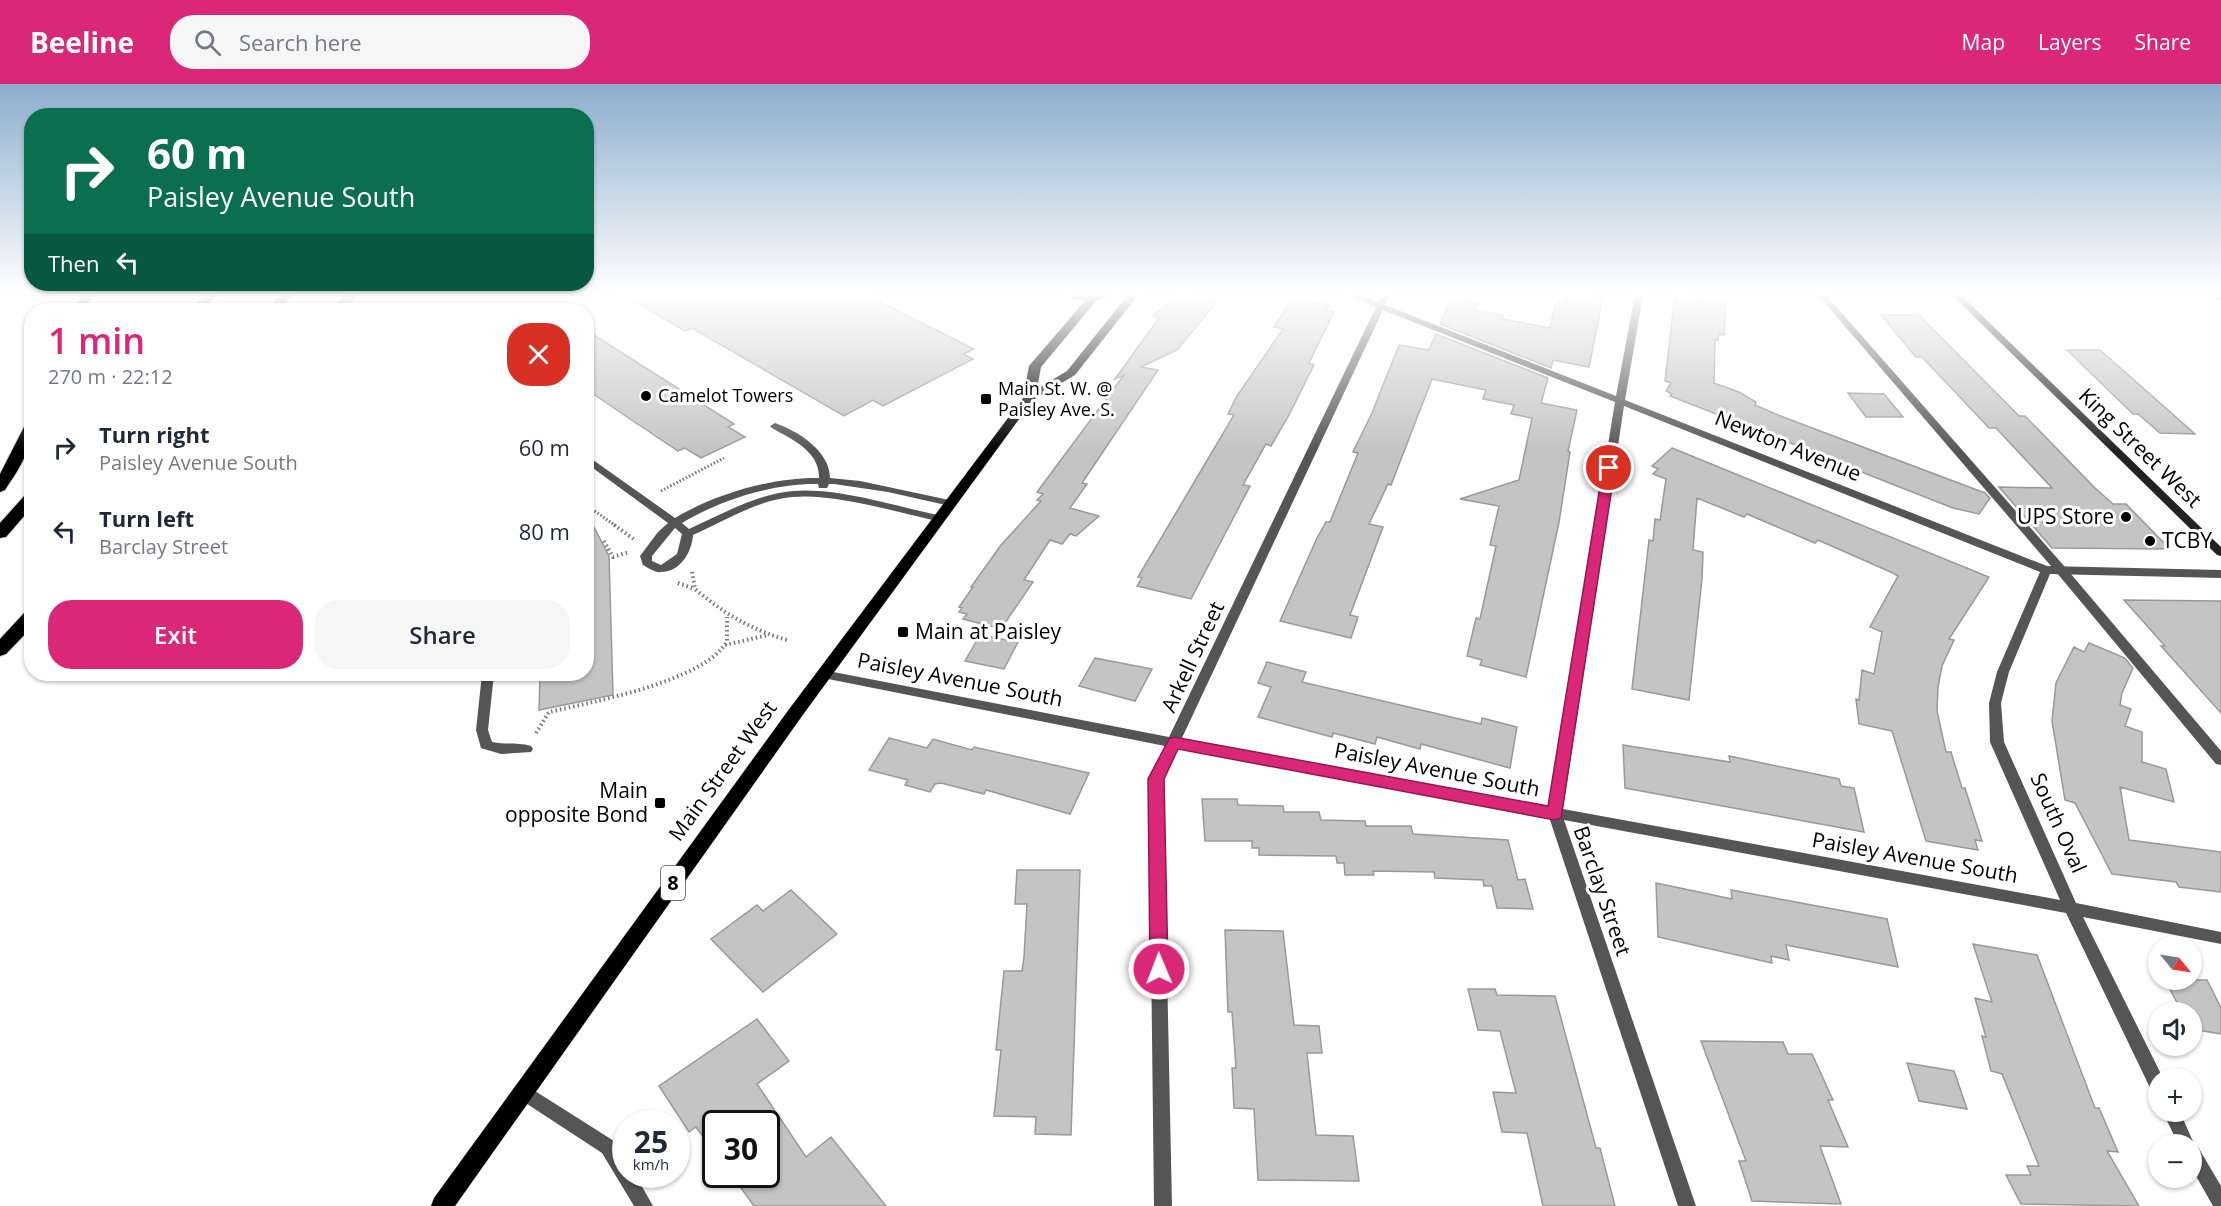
<!DOCTYPE html>
<html lang="en">
<head>
<meta charset="utf-8">
<style>
	:root { --surface:#fff; --page:#f6f6f7; --text:#1f2937; --muted:#747a83; --accent:#db2777 }
	body { margin:0; font-family:"Open Sans",sans-serif; background:var(--page); color:var(--text); height:100vh; display:flex; flex-direction:column; font-size:22px; white-space:nowrap }
	* { box-sizing:border-box; margin:0 }
	p { font-size:20px; color:var(--muted) }
	.icon { flex:none; width:33px; height:33px; fill:none; stroke:currentColor; stroke-width:2; stroke-linecap:round; stroke-linejoin:round }
	.map { position:relative; flex:1; overflow:hidden }
	.panel { position:absolute; left:24px; top:219px; width:570px; height:378px; display:flex; flex-direction:column; background:var(--surface); border-radius:24px; box-shadow:0 2px 4px #0004 }
	.panel>* { flex:none }
	.banner { position:absolute; left:24px; top:24px; width:570px; height:183px; border-radius:24px; box-shadow:0 2px 4px #0004; background:#0b6e4f; color:#fff; overflow:hidden }
	.needle { width:39px; rotate:120deg }
	.controls { position:absolute; left:2148px; top:852px; display:grid; gap:12px }
	.controls a { display:grid; place-items:center; width:54px; height:54px; border-radius:50%; background:var(--surface); box-shadow:0 2px 4px #0004; font-size:30px }
	.speed { position:absolute; left:612px; top:1026px; display:flex; gap:12px; font-size:30px; font-weight:700; text-align:center }
	.speed>* { display:grid; place-content:center; width:78px; height:78px; border-radius:50%; background:var(--surface); box-shadow:0 2px 4px #0004; line-height:1 }
	.speed small { font-size:15px; font-weight:400 }
	.speed .limit { border:3px solid #111; border-radius:9px; background:#fff; color:#111 }
	.pin { position:absolute; display:grid; place-items:center; width:51px; height:51px; color:#fff; margin:-26px; border:3px solid #fff; border-radius:50%; box-shadow:0 2px 6px #0007 }
	.me { position:absolute; width:66px; margin:-33px; rotate:359deg; stroke-linejoin:round; filter:drop-shadow(0 0 4px #0008) }
	.turn { display:flex; align-items:center; gap:21px; height:126px; padding:0 24px; font-size:27px }
	.turn .icon { width:78px; height:78px; stroke-width:2.5 }
	.turn b { display:block; font-size:42px; line-height:51px }
	.then { display:flex; align-items:center; height:57px; padding:0 24px; background:#0003; gap:12px; font-size:22px }
	.round { display:grid; place-items:center; flex:none; width:63px; height:63px; border-radius:24px; background:var(--page) }
	.summary { display:flex; align-items:center; justify-content:space-between; height:102px; padding:0 24px }
	h1 { font-size:36px; font-weight:600; line-height:45px; color:var(--accent) }
	.primary-button { display:flex; gap:12px; margin-top:auto; padding:12px 24px }
	.primary-button a { flex:1; height:69px; border-radius:24px; background:var(--accent); color:#fff; font-size:24px; font-weight:600; line-height:69px; text-align:center }
	.primary-button a+a { background:var(--page); color:var(--text) }
	ul { padding:0; list-style:none }
	li { display:flex; align-items:center; gap:18px; height:84px; padding:0 24px }
	li div { flex:1 }
	li b { display:block; font-size:22px }
	li em { font-style:normal }
	header { display:flex; align-items:center; gap:36px; box-sizing:border-box; height:84px; padding:0 30px; background:var(--accent); color:#fff }
	header strong { font-size:28px }
	nav { display:flex; gap:33px; margin-inline-start:auto; font-size:21px }
	.search { width:420px; height:54px; background:var(--page); display:flex; align-items:center; gap:15px; box-sizing:border-box; padding:0 21px; border-radius:24px; color:var(--muted); font-size:22px }
	.map>svg:first-child { display:block }
</style>
</head>
<body>
<header>
<strong>Beeline</strong>
<div class="search"><svg class="icon" aria-label="search" viewBox="0 0 24 24"><circle cx="10" cy="10" r="6"/><path d="M15 15l6 6"/></svg>Search here</div>
<nav><a>Map</a><a>Layers</a><a>Share</a></nav>
</header>
<div class="map">
<svg width="2221" height="1122" viewBox="0 0 2221 1122">
	<rect width="100%" height="100%" fill="#fff"/>
	<!-- building -->
	<path fill="#c4c4c4" stroke="#999" stroke-width="1.5" d="M623,211H866L974,265L963,270L973,275L883,322L873,316L844,332L692,244L685,247Z
		M1177,211H1188L1216,219L1177,266L1141,283L1158,286L1082,399L1087,400L1070,424L1099,432L1076,452L1070,450L1062,460L1050,456L1024,496L1033,498L1001,545L963,535L967,530L959,528L962,524L959,523L973,503H971L1001,461L1041,417L1037,416L1043,410L1037,408L1124,291L1115,295L1159,234L1153,232Z
		M1567,211L1603,213L1589,283L1553,276L1551,284L1440,240L1451,215L1478,219L1475,226L1503,231L1502,235L1550,244L1556,218L1565,220Z
		M1675,211L1726,217L1724,251L1719,250L1718,256L1715,255L1714,299L1739,308L1756,318L1755,321L1783,333L1985,409L1990,414L1979,430L1953,424L1859,387L1856,389L1805,369L1808,366L1670,312L1672,310L1666,307L1671,299L1665,297Z
		M1293,213L1329,221L1326,227L1334,228L1309,279L1314,281L1289,331L1271,362L1266,360L1243,401L1250,402L1191,515L1137,502L1142,494L1138,493L1234,331L1228,330L1237,312L1283,245L1274,243Z
		M1881,231H1919L2019,332H2025L2095,404L2113,420H2126L2170,465L2052,464L1999,403L2052,404L1996,344H1989L1922,273H1916Z
		M586,246L734,340L728,343L745,353L701,374L685,364L678,367L636,339L586,305Z
		M1436,250L1548,294L1541,319L1577,326L1568,367L1570,368L1559,438L1526,593L1480,581L1482,576L1467,572L1476,534L1480,535L1496,462L1490,461L1499,422L1460,415L1519,396L1532,334L1511,330L1514,321L1483,315L1486,306L1432,295L1391,401L1388,400L1369,440L1383,443L1350,531L1358,533L1351,554L1280,537L1317,454L1326,438H1330L1358,369L1353,368L1372,329L1399,261L1429,266Z
		M2067,266H2100L2195,350L2160,349L2138,330H2133Z
		M1848,309L1884,310L1903,333H1866Z
		M1672,364L1989,493L1949,555L1954,556L1942,582L1938,603L1937,627L1946,668H1951L1962,704H1965L1982,757L1975,756L1978,766L1926,757L1892,647L1859,640L1856,615L1859,616L1862,586L1874,590L1882,548L1870,543L1898,492L1893,489L1818,456L1815,459L1747,430L1744,433L1697,414L1693,466L1703,468L1702,495L1689,616L1632,605L1649,456L1653,457L1655,435L1660,436L1666,395L1653,390L1658,385L1652,382Z
		M586,428L609,472L613,611L539,626L540,590H586Z
		M2124,516L2221,517V629L2161,562H2165Z
		M980,551L1018,558L1004,585L965,577Z
		M2089,559L2125,574L2133,584L2122,609L2120,621L2131,625L2125,642L2142,648V678L2166,685L2174,718L2120,703L2129,756L2221,768V808L2179,803L2176,798L2112,790L2075,719L2065,716L2052,637L2056,599L2074,563L2084,568Z
		M1095,574L1152,585L1135,617L1079,602Z
		M1267,578L1306,588L1302,598L1481,640L1482,634L1517,643L1510,684L1421,660L1420,665L1377,653L1375,660L1333,649L1332,653L1258,633L1271,603L1258,599Z
		M889,654L927,664L933,655L972,666L974,663L1089,689L1070,730L986,706L984,710L941,699L935,700L930,708L905,701L908,696L869,686Z
		M1623,661L1730,678L1729,672L1839,695L1841,702L1854,704L1864,748L1625,704Z
		M1202,715H1237L1238,721L1283,722L1284,728H1319L1321,736L1365,737L1366,742H1411L1413,750L1508,756L1518,796L1525,795L1533,825L1497,824L1492,802H1484L1483,796L1435,794L1434,788L1373,787L1374,791H1345L1344,779H1337L1336,772L1259,771V764H1252V757H1205Z
		M1017,786H1080L1071,1051L1035,1050L1036,1033L994,1032L1001,966H996L1004,887H1022L1024,873L1027,820H1015Z
		M1656,799L1732,815L1731,806L1887,835L1898,883L1786,861L1789,876L1771,872L1772,879L1658,853Z
		M791,806L837,850L763,908L711,855L757,821L763,827Z
		M1225,846L1283,847L1294,941L1319,942L1322,969H1307L1316,1051L1353,1052L1359,1097L1258,1096L1254,1025L1234,1024L1232,984H1236L1232,928H1228Z
		M1973,860L2037,871L2095,1024H2099L2118,1068L2107,1067L2139,1122L2021,1120L2006,1091H2031L2027,1082H2039L2002,990L1991,987L1982,952L1986,953L1975,914L1992,918Z
		M2165,896H2207L2221,924V950L2192,945V928H2182Z
		M1468,905H1495L1497,911L1555,912L1596,1064H1600L1615,1122H1543L1527,1049L1502,1048L1493,1008L1516,1009L1500,947L1478,946Z
		M757,935L789,977L757,1000L806,1073L831,1053L886,1122H754L731,1090H766V1040H716V1070L696,1043L689,1048L659,1002Z
		M1701,957L1783,958L1788,970H1812L1833,1016H1828L1848,1063L1820,1062L1841,1120L1752,1117L1739,1077H1746Z
		M1907,979L1954,987L1967,1025L1919,1017Z"/>
	<g fill="none" stroke-linecap="round" stroke-linejoin="round">
		<!-- primary casing -->
		<g stroke="#dbdbdb" stroke-width="1">
			<path id="primary" d="M1090,211H1101L1041,283L1037,305L1067,287L1128,211H1138L1075,291L1033,316L802,632L455,1122H431L434,1114L790,624L1023,314L1029,282Z"/>
		</g>
		<!-- highway casing -->
		<g stroke="#dbdbdb" stroke-width="2">
			<path id="highway" d="M82,211H94L85,226H73Z
				M204,211H217L204,226H191Z
				M279,211H292L280,226H268Z
				M345,211H358L344,226H331Z
				M1069,211H1113L1093,218L1071,214Z
				M32,337C32,366 21,382 5,406L0,408V390L25,341Z
				M32,408V423L6,453L0,454V439L26,410Z
				M32,525V543L6,570L0,572V555L26,527Z"/>
		</g>
		<!-- path-far1 -->
		<path stroke="#777" stroke-width="3" stroke-dasharray="1.5 2" stroke-linecap="butt" d="M661,407L724,374
			M586,421L616,442"/>
		<!-- path -->
		<path stroke="#777" stroke-width="4" stroke-dasharray="1.5 3" stroke-linecap="butt" d="M614,441L635,456
			M604,457L613,473L629,468
			M692,488L695,505C723,529 752,546 787,556
			M678,499L695,505
			M725,561L768,551
			M536,649L549,628C592,618 706,597 727,557V533"/>
		<!-- lane -->
		<path fill="#555" fill-rule="evenodd" d="M1818,211H1826L2065,483L2221,667V681L2216,680L2057,489Z
			M775,339C798,347 830,367 830,394L860,397L954,417L955,419L950,422L888,408L834,400H829L827,404H819L818,400C774,399 720,416 682,439L689,445C722,430 757,410 793,407C836,403 895,422 938,431L943,434L938,437C895,428 835,409 792,413C758,416 724,437 693,451C692,467 681,488 661,488C656,489 648,484 643,481L640,472L658,448L668,439L586,379V371L675,434C715,410 773,393 819,394C820,367 791,355 772,344L770,342ZM675,444L682,450L677,470L661,481L652,477V472Z
			M482,590H494L488,646L492,658C505,661 518,658 531,662L533,665L531,668L501,670L481,664L476,646Z"/>
		<!-- street -->
		<path fill="#555" fill-rule="evenodd" d="M1348,211H1359L1378,218L1382,211H1390L1385,221L1616,312L1635,211H1643L1625,316L2047,482L2221,486V494L2050,490L2009,588L2001,619L2004,658L2076,819L2221,848V860L2083,833L2163,994H2158V1010L2152,1008L2066,829L1564,736L1696,1122H1678L1549,733L1177,664L1163,695L1172,1122H1154L1149,695L1165,662L823,594L817,590L823,586L1169,653L1376,223ZM1383,226L1615,318L1549,723L1181,656ZM1624,322L2040,488L1997,588L1989,619L1990,658L2060,816L1563,725Z
			M2208,211H2221V217Z
			M524,1000L614,1057L626,1075V1090H635L653,1122H634L602,1069L518,1014L516,1008L518,1002Z
			M2163,1028H2180L2195,1062L2198,1063L2221,1102V1122H2213L2192,1085V1060H2178Z"/>
		<!-- secondary -->
		<path fill="#222" fill-rule="evenodd" d="M1952,211H1961L2221,463V472L2217,471Z"/>
		<!-- primary -->
		<use href="#primary" fill="#000" fill-rule="evenodd"/>
		<!-- highway -->
		<use href="#highway" fill="#000" fill-rule="evenodd"/>
	</g>
	<!-- sky -->
	<linearGradient id="sky" x2="0" y2="1"><stop stop-color="#8cadcc"/><stop offset="0.57" stop-color="#fff"/><stop offset="1" stop-color="#fff" stop-opacity="0"/></linearGradient>
	<rect width="2221" height="368" fill="url(#sky)"/>
	<!-- route -->
	<path fill="#db2777" stroke="#8e194d" stroke-width="1.5" d="M1609,381L1615,384L1561,734L1555,736L1178,665L1164,695L1168,885L1165,890L1159,892L1153,890L1150,885L1148,695L1169,655L1174,653L1548,722L1603,384Z"/>
	<!-- markers -->
	<g fill="#000" stroke="#fff" stroke-width="2">
		<circle cx="646" cy="312" r="6"/>
		<rect x="980" y="309" width="12" height="12" rx="3"/>
		<circle cx="2126" cy="433" r="6"/>
		<circle cx="2150" cy="457" r="6"/>
		<rect x="897" y="542" width="12" height="12" rx="3"/>
		<rect x="654" y="713" width="12" height="12" rx="3"/>
	</g>
	<g text-anchor="middle" stroke-width="6" stroke-linejoin="round" paint-order="stroke">
		<!-- far-poi labels -->
		<g font-size="18" fill="#000" stroke="#fff" text-anchor="start">
			<text x="998" y="311">Main St. W. @<tspan x="998" dy="21">Paisley Ave. S.</tspan></text>
			<text x="658" y="318">Camelot Towers</text>
		</g>
		<!-- shield labels -->
		<rect fill="#fff" stroke="#4c4c4c" stroke-width="1.5" x="661" y="782" width="24" height="34" rx="4.5"/>
		<g font-size="20" font-weight="bold" fill="#000">
			<text x="673" y="806">8</text>
		</g>
		<!-- street labels -->
		<g font-size="21" fill="#000" stroke="#fff">
			<text transform="translate(1788 362) rotate(22)" y="7">Newton Avenue</text>
			<text transform="translate(2140 364) rotate(44)" y="7">King Street West</text>
			<text transform="translate(1193 573) rotate(-65)" y="7">Arkell Street</text>
			<text transform="translate(960 596) rotate(11)" y="7">Paisley Avenue South</text>
			<text transform="translate(1437 686) rotate(11)" y="7">Paisley Avenue South</text>
			<text transform="translate(723 687) rotate(-54)" y="7">Main Street West</text>
			<text transform="translate(2058 739) rotate(66)" y="7">South Oval</text>
			<text transform="translate(1915 774) rotate(10)" y="7">Paisley Avenue South</text>
			<text transform="translate(1602 807) rotate(71)" y="7">Barclay Street</text>
		</g>
		<!-- poi labels -->
		<g font-size="21" fill="#000" stroke="#fff" text-anchor="end">
			<text x="2114" y="440">UPS Store</text>
			<text x="2162" y="464" text-anchor="start">TCBY</text>
			<text x="915" y="555" text-anchor="start">Main at Paisley</text>
			<text x="648" y="714">Main<tspan x="648" dy="24">opposite Bond</tspan></text>
		</g>
	</g>
</svg>
<div class="controls">
<a><svg class="needle" viewBox="-14 -14 28 28"><path d="M0-13l5 13h-10z" fill="#e53935"/><path d="M0 13l5-13h-10z" fill="#747a83"/></svg></a>
<a><svg class="icon" aria-label="sound" viewBox="0 0 24 24"><path d="M4 9h4l5-4v14l-5-4H4zM17 9q2 3 0 6"/></svg></a>
<a>+</a>
<a>−</a>
</div>
<div class="speed"><div>25<small>km/h</small></div><div class="limit">30</div></div>
<div class="pin" style="left:1609px;top:384px;background:#d93025"><svg class="icon" aria-label="arrive" viewBox="0 0 24 24"><path d="M6 21V4h12l-3 4 3 4H6"/></svg></div>
<svg class="me" style="left:1159px;top:885px" viewBox="-20 -20 40 40"><circle r="17" fill="#db2777" stroke="#fff" stroke-width="3"/><path d="M0-11L8 9 0 5-8 9z" fill="#fff"/></svg>
<div class="banner">
<div class="turn"><svg class="icon" aria-label="right" viewBox="0 0 24 24"><path d="M7 20v-9h11M14 6l5 5-5 5"/></svg><div><b>60 m</b>Paisley Avenue South</div></div>
<div class="then">Then<svg class="icon" aria-label="left" viewBox="0 0 24 24"><path d="M17 20v-9H6M10 6l-5 5 5 5"/></svg></div>
</div>
<section class="panel">
<div class="summary"><div><h1>1 min</h1><p>270 m · 22:12</p></div><a class="round" style="background:#d93025;color:#fff"><svg class="icon" aria-label="close" viewBox="0 0 24 24"><path d="M6 6l12 12M18 6L6 18"/></svg></a></div>
<ul>
<li><svg class="icon" aria-label="right" viewBox="0 0 24 24"><path d="M7 20v-9h11M14 6l5 5-5 5"/></svg><div><b>Turn right</b><p>Paisley Avenue South</p></div><em>60 m</em></li>
<li><svg class="icon" aria-label="left" viewBox="0 0 24 24"><path d="M17 20v-9H6M10 6l-5 5 5 5"/></svg><div><b>Turn left</b><p>Barclay Street</p></div><em>80 m</em></li>
</ul>
<div class="primary-button"><a>Exit</a><a>Share</a></div>
</section>
</div>
</body>
</html>
